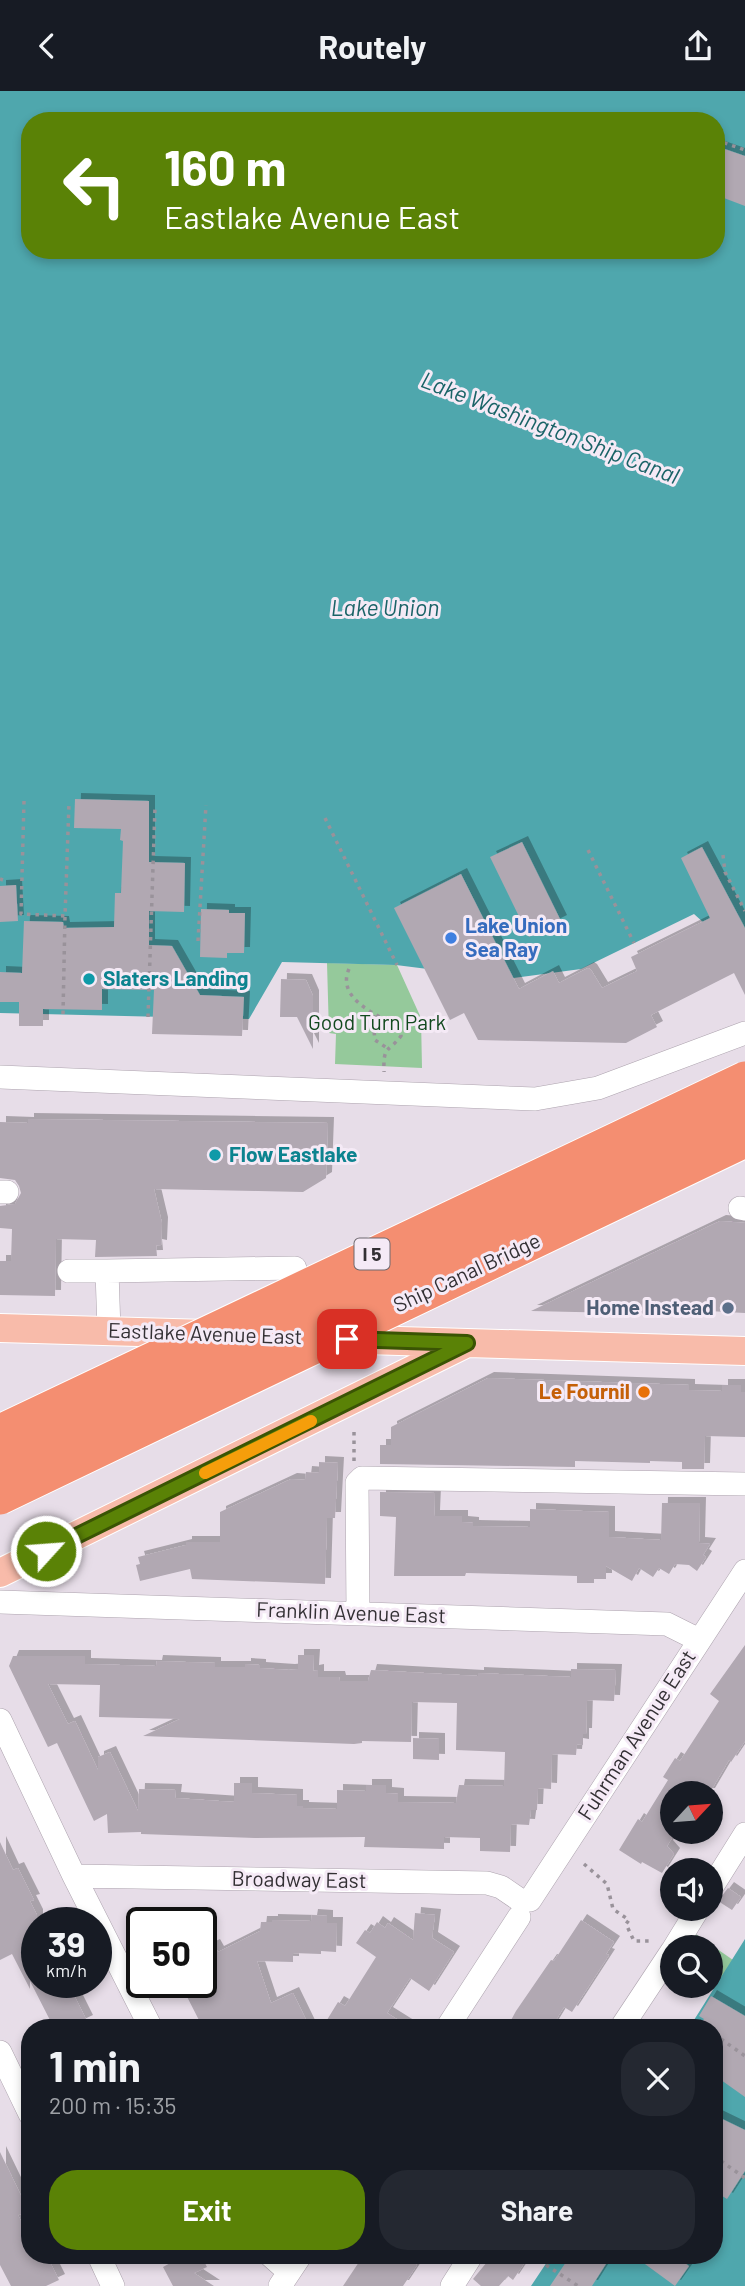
<!DOCTYPE html>
<html lang="en">
<head>
<meta charset="utf-8">
<style>
	:root { --surface:#171b24; --page:#242831; --text:#f1f3f6; --muted:#9ea1a6; --accent:#5a8206 }
	body { margin:0; font-family:Barlow,sans-serif; background:var(--page); color:var(--text); height:100vh; display:flex; flex-direction:column; font-size:26px; white-space:nowrap }
	* { box-sizing:border-box; margin:0 }
	p { font-size:23px; color:var(--muted) }
	.icon { flex:none; width:38px; height:38px; fill:none; stroke:currentColor; stroke-width:2; stroke-linecap:round; stroke-linejoin:round }
	.map { position:relative; flex:1; overflow:hidden }
	.panel { position:absolute; left:21px; top:1928px; width:702px; height:245px; display:flex; flex-direction:column; background:var(--surface); border-radius:28px; box-shadow:0 4px 10px #0003 }
	.panel>* { flex:none }
	.guide { position:absolute; left:21px; top:21px; width:704px; height:147px; border-radius:28px; box-shadow:0 4px 10px #0003; background:#5a8206; color:#fff; overflow:hidden }
	.needle { width:46px; rotate:64deg }
	.buttons { position:absolute; left:660px; top:1690px; display:grid; gap:14px }
	.buttons a { display:grid; place-items:center; width:63px; height:63px; border-radius:50%; background:var(--surface); box-shadow:0 4px 10px #0003; font-size:35px }
	.speed { position:absolute; left:21px; top:1816px; display:flex; gap:14px; font-size:35px; font-weight:700; text-align:center }
	.speed>* { display:grid; place-content:center; width:91px; height:91px; border-radius:50%; background:var(--surface); box-shadow:0 4px 10px #0003; line-height:1 }
	.speed small { font-size:18px; font-weight:400 }
	.speed .limit { border:4px solid #111; border-radius:10px; background:#fff; color:#111 }
	.pin { position:absolute; display:grid; place-items:center; width:60px; height:60px; color:#fff; margin:-30px; border-radius:14px; box-shadow:0 4px 10px #0006 }
	.me { position:absolute; width:77px; margin:-38px; rotate:64deg; stroke-linejoin:round; filter:drop-shadow(0 0 5px #0008) }
	.turn { display:flex; align-items:center; gap:24px; height:147px; padding:0 28px; font-size:32px }
	.turn .icon { width:91px; height:91px; stroke-width:2.5 }
	.turn b { display:block; font-size:49px; line-height:60px }
	.round { display:grid; place-items:center; flex:none; width:74px; height:74px; border-radius:28px; background:var(--page) }
	.head { display:flex; align-items:center; justify-content:space-between; height:119px; padding:0 28px }
	h1 { font-size:42px; font-weight:700; line-height:52px }
	.button { display:flex; gap:14px; margin-top:auto; padding:14px 28px }
	.button a { flex:1; height:80px; border-radius:28px; background:var(--accent); color:#fff; font-size:28px; font-weight:700; line-height:80px; text-align:center }
	.button a+a { background:var(--page); color:var(--text) }
	header { display:flex; justify-content:space-between; align-items:center; height:91px; padding:0 28px; background:var(--surface); font-size:32px; font-weight:700 }
	.map>svg:first-child { display:block }
</style>
</head>
<body>
<header><svg class="icon" aria-label="back" viewBox="0 0 24 24"><path d="M15 5l-7 7 7 7"/></svg>Routely<svg class="icon" aria-label="share" viewBox="0 0 24 24"><path d="M12 15V3M7 8l5-5 5 5M5 13v7h14v-7"/></svg></header>
<div class="map">
<svg width="745" height="2195" viewBox="0 0 745 2195">
	<defs>
		<filter id="shadow"><feDropShadow dx="6" dy="-6" stdDeviation="0" flood-color="#0004"/></filter>
	</defs>
	<rect width="100%" height="100%" fill="#e7dde8"/>
	<!-- green -->
	<path fill="#95c99b" d="M327,872L397,874L421,927L422,977L335,973L336,943L329,942Z
		M687,1837L733,1869L715,1897L711,1894L710,1857H674Z"/>
	<!-- water -->
	<path fill="#4fa7ad" fill-rule="evenodd" d="M0,0H745V843L725,851L694,823L581,878L507,888L396,874L282,871L249,928L0,922ZM30,30H716V159H30Z
		M745,1848V2195H531L551,2165H714V1937H689Z"/>
	<!-- building -->
	<path fill="#b1a8b2" fill-rule="evenodd" filter="url(#shadow)" d="M716,55L745,65V115L716,104Z
		M75,708L149,710V771L185,772L184,821L149,820V854L172,855L200,904L244,906L242,945L152,943L154,899L102,898V919L43,918V935H19V911H0V881L22,882L24,830L63,831L64,837L114,836L115,802H121L123,750L120,749L121,738L74,737Z
		M522,751L561,830L529,846L490,766Z
		M702,756L745,837V904L734,882L651,924L657,936L626,952L478,949L464,922L450,929L394,817L461,783L519,898L553,880L559,892L588,877L591,879L602,897L637,880L631,866L710,827L681,767Z
		M16,794L18,830L0,831V795Z
		M201,818L229,819V822H245L244,862H227V867L200,866Z
		M281,888L306,889L313,905V958L297,926H280Z
		M28,1028L328,1032L326,1087L303,1101L154,1098L162,1132L161,1155L156,1154L157,1165L95,1166L96,1149L56,1148L55,1205L0,1204V1170H11L12,1138L0,1137V1115L15,1113L21,1102L19,1095L15,1089L0,1087V1031L28,1032Z
		M720,1130L745,1132V1222L708,1220V1224L531,1220Z
		M488,1287L689,1294V1299L722,1300V1294H741V1301H745V1346L705,1345L704,1378H682V1371L650,1370V1372L575,1370V1376L380,1373V1354H391V1336Z
		M319,1371L338,1372L335,1427H327L325,1493L192,1488L190,1478L140,1490L136,1474L140,1473L138,1466L186,1454V1451H220V1421L291,1388L305,1389L306,1381L319,1382Z
		M380,1401L435,1402L434,1425H462V1431L473,1432V1435L530,1436V1418L609,1421V1446L661,1449L662,1412H700L699,1452L710,1453L703,1464L706,1466L697,1480L689,1474L675,1473L669,1483L659,1477L653,1486L639,1477L632,1490L606,1475V1488H594V1492H577V1485L506,1483L466,1482L465,1485H394L396,1426L380,1425Z
		M745,1554V1650L731,1671L729,1669L709,1703H672V1747L667,1755L674,1763L662,1782L642,1771L641,1773L619,1759L638,1728L642,1731L668,1689L663,1686L675,1667L680,1670L719,1610L710,1603Z
		M298,1564H314L313,1580L318,1579V1586H339L340,1590H368L371,1579L478,1585V1582L571,1586V1578L616,1579L614,1610L587,1609L586,1643H583V1654L577,1653L576,1664L552,1663L551,1698L538,1697L537,1719H531L529,1734L511,1733L510,1761L480,1760V1747L444,1746V1758L364,1756L365,1746L255,1747L141,1743V1741L108,1742L107,1723L94,1730L57,1652L48,1656L9,1575L13,1565H85V1573L156,1575L157,1570L215,1572V1576H245V1573L260,1574V1577L289,1579L298,1578ZM48,1593L100,1594L99,1626L180,1628L143,1645L354,1653L362,1652V1650L411,1651L412,1611L457,1612L456,1659L505,1661L504,1695L459,1694L456,1712L398,1711V1703L386,1702V1694H366V1700L337,1699V1718L303,1717V1715H297V1704L252,1702V1692H234V1711L175,1707L176,1699L139,1698L138,1720L110,1661L98,1666V1679L75,1630L68,1633Z
		M413,1647L439,1648V1669L413,1668Z
		M0,1751L13,1779L18,1777L34,1809L30,1810L37,1824V1892H68L87,1930L72,1937H54L30,1890V1898L12,1863L0,1869Z
		M728,1797L741,1806L732,1819L718,1810Z
		M415,1822L435,1824L432,1847L454,1861L429,1900L410,1887L387,1922L411,1937H322L338,1911L345,1915L376,1866L356,1852L365,1839L370,1842L377,1831L385,1837L388,1832L413,1849Z
		M312,1824L327,1825V1832H337L336,1861L321,1860V1863L293,1862V1871L257,1870L271,1912L293,1902L310,1937H224L220,1930L203,1937L180,1892H201V1860L214,1854L218,1861L260,1840L261,1831H272V1829L311,1830Z
		M581,1829L614,1851L606,1863L609,1864L572,1921L564,1916L551,1937H521L510,1931L516,1920L551,1869L554,1870Z
		M711,1905L745,1925V2006L714,1984V1937H697L704,1928L699,1925Z
		M714,2024L745,2039V2080L727,2108L714,2100Z
		M0,2061L26,2115L22,2117L24,2122L18,2124L30,2147V2165H39L41,2168L47,2165L59,2189L46,2195H11L0,2174Z
		M171,2165H201L207,2176L194,2182L214,2195H173L163,2176L174,2170Z
		M363,2165H403L417,2174L403,2195H343Z
		M492,2165H529L513,2189L508,2185L499,2195H481L473,2188Z
		M570,2165H611L592,2195H550Z
		M634,2165H675L689,2175L675,2195Z"/>
	<g fill="none" stroke-linecap="round" stroke-linejoin="round">
		<!-- minor casing -->
		<g stroke="#ada3ae" stroke-width="24">
			<path id="minor" d="M0,986L535,1008L598,997L745,942
				M0,1101H7
				M740,1117L745,1118
				M69,1180H107
				M109,1240L107,1180L295,1177L300,1213
				M0,1511L667,1533L699,1549
				M358,1522L357,1392L362,1387L745,1393
				M0,1629L74,1785L151,1937
				M74,1785L487,1792L501,1796L520,1809
				M710,1799L745,1743
				M530,1809L745,1480
				M674,1857L698,1818
				M447,1937L519,1826
				M621,1937L672,1860
				M0,1961L30,2023
				M99,2165L113,2195
				M271,2165L289,2181
				M280,2195L300,2165
				M452,2195L471,2165"/>
		</g>
		<!-- major casing -->
		<g stroke="#fff" stroke-width="30">
			<path id="major" d="M0,1237L207,1243
				M331,1248L745,1260
				M0,1482L465,1253"/>
		</g>
		<!-- path -->
		<path stroke="#99929a" stroke-width="3.5" stroke-dasharray="3.5 5" stroke-linecap="butt" d="M716,49L745,59
			M24,710L21,823L65,825L69,712
			M325,727L397,874
			M588,759L634,852
			M723,764L725,781L745,820
			M0,788L3,789
			M198,850L206,714
			M349,878C336,907 376,924 396,934L401,939V945C388,962 383,954 384,981
			M63,923L65,825
			M374,924L373,931L375,949L387,957
			M148,926L155,716
			M354,1370V1341
			M584,1773L607,1793L613,1818L629,1829L626,1833L634,1850H653
			M694,1930L705,1937
			M714,1943L745,1965
			M714,2065L745,2087
			M546,2174L578,2195"/>
		<!-- minor -->
		<use href="#minor" stroke="#fff" stroke-width="23"/>
		<!-- major -->
		<use href="#major" stroke="#f8bbaa" stroke-width="28"/>
		<!-- highway-bridge casing -->
		<g stroke="#fff" stroke-width="35" stroke-linecap="butt">
			<path id="highway-bridge" d="M0,1340L745,987
				M0,1373L745,1019
				M0,1407L745,1050"/>
		</g>
		<!-- highway-bridge -->
		<use href="#highway-bridge" stroke="#f48e71" stroke-width="33"/>
	</g>
	<g fill="none" stroke-linecap="round" stroke-linejoin="round">
		<!-- route casing -->
		<g stroke="#3a5404" stroke-width="18">
			<path id="route" d="M46,1460L467,1252L347,1248"/>
		</g>
		<!-- route -->
		<use href="#route" stroke="#5a8206" stroke-width="12"/>
		<!-- slow -->
		<path stroke="#f59e0b" stroke-width="12" d="M205,1382L311,1330"/>
	</g>
	<!-- markers -->
	<circle fill="#3f7fe0" stroke="#f5eaf6" stroke-width="2.5" cx="451" cy="847" r="7"/>
	<g fill="#0f9aa8" stroke="#f5eaf6" stroke-width="2.5">
		<circle cx="89" cy="888" r="7"/>
		<circle cx="215" cy="1064" r="7"/>
	</g>
	<circle fill="#5c6f8a" stroke="#f5eaf6" stroke-width="2.5" cx="728" cy="1217" r="7"/>
	<circle fill="#e8710a" stroke="#f5eaf6" stroke-width="2.5" cx="644" cy="1301" r="7"/>
	<g text-anchor="middle" stroke-width="6" stroke-linejoin="round" paint-order="stroke">
		<!-- shield labels -->
		<rect fill="#f5eaf6" stroke="#6d686e" stroke-width="2" x="354.5" y="1147.5" width="35" height="31" rx="5"/>
		<g font-size="19" font-weight="bold" fill="#333034">
			<text x="372" y="1170">I 5</text>
		</g>
		<!-- shop labels -->
		<g font-size="21" font-weight="bold" fill="#366cbe" stroke="#f5eaf6" text-anchor="start">
			<text x="465" y="842">Lake Union<tspan x="465" dy="24">Sea Ray</tspan></text>
		</g>
		<!-- culture labels -->
		<g font-size="21" font-weight="bold" fill="#0d838f" stroke="#f5eaf6" text-anchor="start">
			<text x="103" y="895">Slaters Landing</text>
			<text x="229" y="1071">Flow Eastlake</text>
		</g>
		<!-- park labels -->
		<g font-size="21" fill="#12491e" stroke="#f5eaf6">
			<text x="377" y="939">Good Turn Park</text>
		</g>
		<!-- street labels -->
		<g font-size="21" fill="#333034" stroke="#f5eaf6">
			<text transform="translate(467 1182) rotate(-25)" y="7">Ship Canal Bridge</text>
			<text transform="translate(205 1243) rotate(2)" y="7">Eastlake Avenue East</text>
			<text transform="translate(351 1522) rotate(2)" y="7">Franklin Avenue East</text>
			<text transform="translate(637 1644) rotate(-57)" y="7">Fuhrman Avenue East</text>
			<text transform="translate(299 1789) rotate(1)" y="7">Broadway East</text>
		</g>
		<!-- service labels -->
		<g font-size="21" font-weight="bold" fill="#4e5e75" stroke="#f5eaf6" text-anchor="end">
			<text x="714" y="1224">Home Instead</text>
		</g>
		<!-- food labels -->
		<g font-size="21" font-weight="bold" fill="#c56008" stroke="#f5eaf6" text-anchor="end">
			<text x="630" y="1308">Le Fournil</text>
		</g>
		<!-- water labels -->
		<g font-size="23" font-style="italic" fill="#1a6367" stroke="#f5eaf6">
			<text transform="translate(550 337) rotate(21)" y="8">Lake Washington Ship Canal</text>
			<text x="385" y="525">Lake Union</text>
		</g>
	</g>
</svg>
<div class="buttons">
<a><svg class="needle" viewBox="-14 -14 28 28"><path d="M0-13l5 13h-10z" fill="#e53935"/><path d="M0 13l5-13h-10z" fill="#9ea1a6"/></svg></a>
<a><svg class="icon" aria-label="sound" viewBox="0 0 24 24"><path d="M4 9h4l5-4v14l-5-4H4zM17 9q2 3 0 6"/></svg></a>
<a><svg class="icon" aria-label="search" viewBox="0 0 24 24"><circle cx="10" cy="10" r="6"/><path d="M15 15l6 6"/></svg></a>
</div>
<div class="speed"><div>39<small>km/h</small></div><div class="limit">50</div></div>
<div class="pin" style="left:347px;top:1248px;background:#d93025"><svg class="icon" aria-label="arrive" viewBox="0 0 24 24"><path d="M6 21V4h12l-3 4 3 4H6"/></svg></div>
<svg class="me" style="left:46px;top:1460px" viewBox="-20 -20 40 40"><circle r="17" fill="#5a8206" stroke="#fff" stroke-width="3"/><path d="M0-11L8 9 0 5-8 9z" fill="#fff"/></svg>
<div class="guide">
<div class="turn"><svg class="icon" aria-label="left" viewBox="0 0 24 24"><path d="M17 20v-9H6M10 6l-5 5 5 5"/></svg><div><b>160 m</b>Eastlake Avenue East</div></div>
</div>
<section class="panel">
<div class="head"><div><h1>1 min</h1><p>200 m · 15:35</p></div><a class="round"><svg class="icon" aria-label="close" viewBox="0 0 24 24"><path d="M6 6l12 12M18 6L6 18"/></svg></a></div>
<div class="button"><a>Exit</a><a>Share</a></div>
</section>
</div>
</body>
</html>
